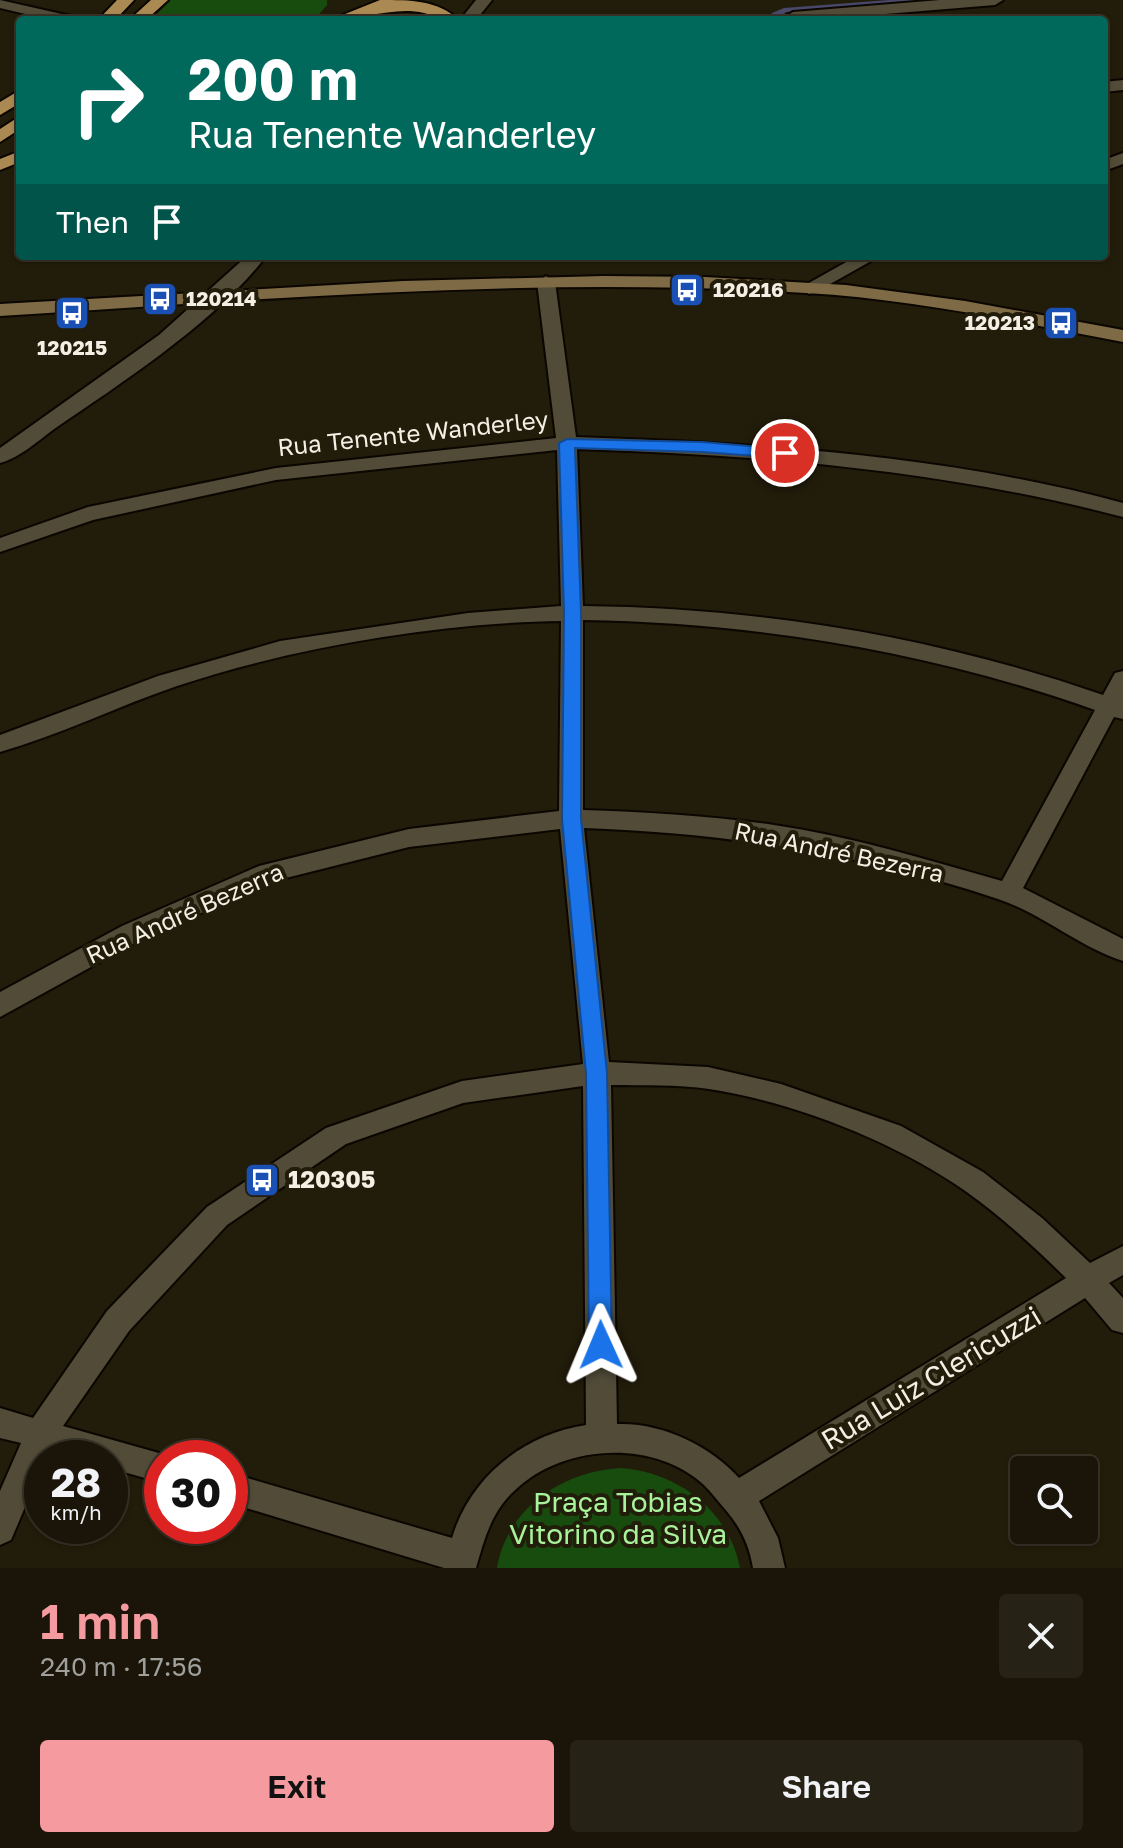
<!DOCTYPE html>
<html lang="en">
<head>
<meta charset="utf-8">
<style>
	:root { --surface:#1a1508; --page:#272216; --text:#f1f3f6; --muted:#9f9f9c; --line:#383429; --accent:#f59b9f }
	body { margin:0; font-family:"Golos Text",sans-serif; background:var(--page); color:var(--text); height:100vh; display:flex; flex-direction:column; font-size:30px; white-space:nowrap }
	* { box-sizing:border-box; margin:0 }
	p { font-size:26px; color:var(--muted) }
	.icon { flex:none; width:44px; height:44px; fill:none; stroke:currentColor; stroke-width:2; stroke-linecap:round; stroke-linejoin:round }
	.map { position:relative; height:1568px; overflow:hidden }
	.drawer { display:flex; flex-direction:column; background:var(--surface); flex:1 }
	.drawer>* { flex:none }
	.hud { position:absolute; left:16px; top:16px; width:1092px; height:244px; border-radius:8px; box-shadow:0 2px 6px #0004,0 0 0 2px var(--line); background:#00695c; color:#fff; overflow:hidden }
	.tools { position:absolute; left:1010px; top:1456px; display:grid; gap:16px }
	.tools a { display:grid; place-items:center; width:88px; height:88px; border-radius:8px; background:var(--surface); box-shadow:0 2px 6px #0004,0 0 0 2px var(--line); font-size:40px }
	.speed { position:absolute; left:24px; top:1440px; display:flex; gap:16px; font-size:40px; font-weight:700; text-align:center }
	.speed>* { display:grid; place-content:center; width:104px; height:104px; border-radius:50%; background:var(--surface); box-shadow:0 2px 6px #0004,0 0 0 2px var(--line); line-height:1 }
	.speed small { font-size:20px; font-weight:400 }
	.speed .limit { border:12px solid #d22; background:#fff; color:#111 }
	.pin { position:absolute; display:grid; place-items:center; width:68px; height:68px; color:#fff; margin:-34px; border:4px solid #fff; border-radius:50%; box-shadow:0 2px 8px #0007 }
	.me { position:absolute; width:88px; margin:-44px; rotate:359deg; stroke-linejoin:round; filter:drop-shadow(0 0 6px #0008) }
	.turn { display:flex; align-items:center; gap:28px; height:168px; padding:0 40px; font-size:36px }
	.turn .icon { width:104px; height:104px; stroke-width:2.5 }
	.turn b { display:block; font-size:56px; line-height:68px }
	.then { display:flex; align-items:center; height:76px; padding:0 40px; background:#0003; gap:16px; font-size:30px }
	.round { display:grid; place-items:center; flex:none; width:84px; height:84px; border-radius:8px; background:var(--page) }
	.head { display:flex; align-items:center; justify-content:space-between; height:136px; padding:0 40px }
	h1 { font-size:48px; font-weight:600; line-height:60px; color:var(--accent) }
	.action { display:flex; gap:16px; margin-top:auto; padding:16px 40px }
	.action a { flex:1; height:92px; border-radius:8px; background:var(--accent); color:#111; font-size:32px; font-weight:600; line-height:92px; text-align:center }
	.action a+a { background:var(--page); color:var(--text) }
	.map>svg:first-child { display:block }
</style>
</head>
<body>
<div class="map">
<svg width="1123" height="1568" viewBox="0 0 1123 1568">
	<rect width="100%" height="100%" fill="#221c0a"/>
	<!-- green -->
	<path fill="#184c0e" d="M171,0H327V5L314,20H151Z
		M621,1468C677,1472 729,1510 740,1568H497C507,1508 563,1471 621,1468Z"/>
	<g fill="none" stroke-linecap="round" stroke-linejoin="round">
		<!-- stream -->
		<path fill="#49486b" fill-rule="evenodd" d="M889,0H924L920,2L786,12L776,20H768L772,13L784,8Z"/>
		<!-- street casing -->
		<g stroke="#0b0600" stroke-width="4">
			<path id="street" d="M0,0L75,17L78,20H51L0,8Z
				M476,0H492L476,20H460Z
				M940,0H1003L995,5L812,20H787L785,17L793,12Z
				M1123,80V90L1104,92V82Z
				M1123,153V164L1104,171V160Z
				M247,256H266C219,319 122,383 57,427C40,439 20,458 0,463V448L159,335Z
				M857,256H880L816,292L809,294L800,288Z
				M546,276L555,282L576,437C759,443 946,455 1123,503V517C945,470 761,455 577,449L583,606C761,608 934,636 1103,695L1115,673L1123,671V719L1114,717L1023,888L1123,939V961C1079,947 1041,913 998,899C864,854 725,833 584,828L609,1062L708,1067L781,1084L901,1126L983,1172L1042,1218L1090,1263L1123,1246V1275L1109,1283L1123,1298V1333L1112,1330L1085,1298L759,1501L778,1538L785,1568H753C749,1544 740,1526 724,1508C718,1501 711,1492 704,1485C653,1438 561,1444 513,1492C491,1513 484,1540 476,1568H444L230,1503V1473L452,1538C470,1477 524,1434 586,1425L583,1086L463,1103L346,1144L227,1225L129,1331L63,1426L173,1457L162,1458V1483L110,1468V1458H73L49,1451L46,1458H42V1467L11,1540L0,1545V1491L21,1443L0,1438V1408L33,1418L107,1311L207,1207L326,1128L462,1081L583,1064L560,829L409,847L274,881L140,940L0,1017V992L122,926L259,866L409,829L559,811L561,621C437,623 294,647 177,686C118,706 60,735 0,752V735L158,676L280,641L468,613L561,606L557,450L276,480L93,520L0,552V538L88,507L276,468L556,438L537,282ZM583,620C759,623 929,651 1095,710L1002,881C927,860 851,836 774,825C711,816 647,812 583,810ZM611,1085C643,1086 677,1084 709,1089C794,1102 893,1141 964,1190C1001,1216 1034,1247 1066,1278L739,1478C711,1446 661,1422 617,1424Z"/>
		</g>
		<!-- secondary casing -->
		<g stroke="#0b0600" stroke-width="4">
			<path id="secondary" d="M604,276L705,277L846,285L965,301L1123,330V342C1018,322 913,299 806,293C537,276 268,299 0,316V304L403,281Z"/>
		</g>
		<!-- primary casing -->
		<g stroke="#0b0600" stroke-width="4">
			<path id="primary" d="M117,0H134L115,20H98Z
				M151,0H168L146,20H129Z
				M380,0C410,0 438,0 459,20H442C406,0 370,20 330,20Z
				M20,90V103L0,115V102Z
				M20,116V129L0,142V129Z
				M20,151V162L0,170V159Z"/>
		</g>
		<!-- street -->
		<use href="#street" fill="#514b38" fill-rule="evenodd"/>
		<!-- secondary -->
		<use href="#secondary" fill="#7e6a45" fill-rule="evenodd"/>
		<!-- primary -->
		<use href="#primary" fill="#ab8952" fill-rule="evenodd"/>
	</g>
	<!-- route -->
	<path fill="#1a73e8" stroke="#114b97" stroke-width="2" d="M567,439L702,442L785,449L793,453L785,458L702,452L575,448L581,613V819L607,1073L612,1345L609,1353L601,1356L592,1353L589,1345L586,1073L562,819L564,613L559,443Z"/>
	<!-- icons -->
	<defs>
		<g id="bus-square" transform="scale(1.8)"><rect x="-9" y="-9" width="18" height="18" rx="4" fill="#1a4fb4" stroke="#221c0a"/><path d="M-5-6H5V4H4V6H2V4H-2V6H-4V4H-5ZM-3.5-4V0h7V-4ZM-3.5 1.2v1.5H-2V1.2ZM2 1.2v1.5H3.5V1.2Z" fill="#fff"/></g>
	</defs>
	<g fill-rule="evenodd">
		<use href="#bus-square" x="687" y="290"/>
		<use href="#bus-square" x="160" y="299"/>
		<use href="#bus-square" x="72" y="313"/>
		<use href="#bus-square" x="1061" y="323"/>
		<use href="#bus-square" x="262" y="1180"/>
	</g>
	<g text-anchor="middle" stroke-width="8" stroke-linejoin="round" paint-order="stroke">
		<!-- far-poi labels -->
		<g font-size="20" font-weight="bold" fill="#f3efe4" stroke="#221c0a" text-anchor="start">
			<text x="713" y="297">120216</text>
			<text x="186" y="306">120214</text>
			<text x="1035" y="330" text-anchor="end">120213</text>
			<text x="72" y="355" text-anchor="middle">120215</text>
		</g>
		<!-- street labels -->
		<g font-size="24" fill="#f3efe4" stroke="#221c0a">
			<text transform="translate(413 434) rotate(-6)" y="8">Rua Tenente Wanderley</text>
			<text transform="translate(839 853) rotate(12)" y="8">Rua André Bezerra</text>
			<text transform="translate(185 914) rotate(-24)" y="8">Rua André Bezerra</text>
		</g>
		<!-- poi labels -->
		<g font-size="24" font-weight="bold" fill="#f3efe4" stroke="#221c0a" text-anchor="start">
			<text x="288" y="1188">120305</text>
		</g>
		<!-- near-street labels -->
		<g font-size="28" fill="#f3efe4" stroke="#221c0a">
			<text transform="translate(931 1378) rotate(-31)" y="10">Rua Luiz Clericuzzi</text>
		</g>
		<!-- near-park labels -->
		<g font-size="28" fill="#a8f29b" stroke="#221c0a">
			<text x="618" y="1512">Praça Tobias<tspan x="618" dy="32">Vitorino da Silva</tspan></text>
		</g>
	</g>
</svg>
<div class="tools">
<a><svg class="icon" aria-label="search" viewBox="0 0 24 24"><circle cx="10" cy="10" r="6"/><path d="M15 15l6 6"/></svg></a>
</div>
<div class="speed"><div>28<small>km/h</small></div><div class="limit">30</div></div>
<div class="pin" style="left:785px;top:453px;background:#d93025"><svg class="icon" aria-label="arrive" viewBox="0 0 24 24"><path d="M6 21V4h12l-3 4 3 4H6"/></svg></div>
<svg class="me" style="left:601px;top:1345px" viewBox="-20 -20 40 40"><path d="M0-17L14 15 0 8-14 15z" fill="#1a73e8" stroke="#fff" stroke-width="4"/></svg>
<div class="hud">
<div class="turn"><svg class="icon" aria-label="right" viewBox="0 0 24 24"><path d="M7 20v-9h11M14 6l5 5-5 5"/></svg><div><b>200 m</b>Rua Tenente Wanderley</div></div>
<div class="then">Then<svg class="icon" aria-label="arrive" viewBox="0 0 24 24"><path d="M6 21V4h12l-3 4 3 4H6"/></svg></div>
</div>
</div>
<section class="drawer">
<div class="head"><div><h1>1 min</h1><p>240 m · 17:56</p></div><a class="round"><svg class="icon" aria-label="close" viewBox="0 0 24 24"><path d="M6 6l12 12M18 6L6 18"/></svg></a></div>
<div class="action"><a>Exit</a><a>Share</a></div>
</section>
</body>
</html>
